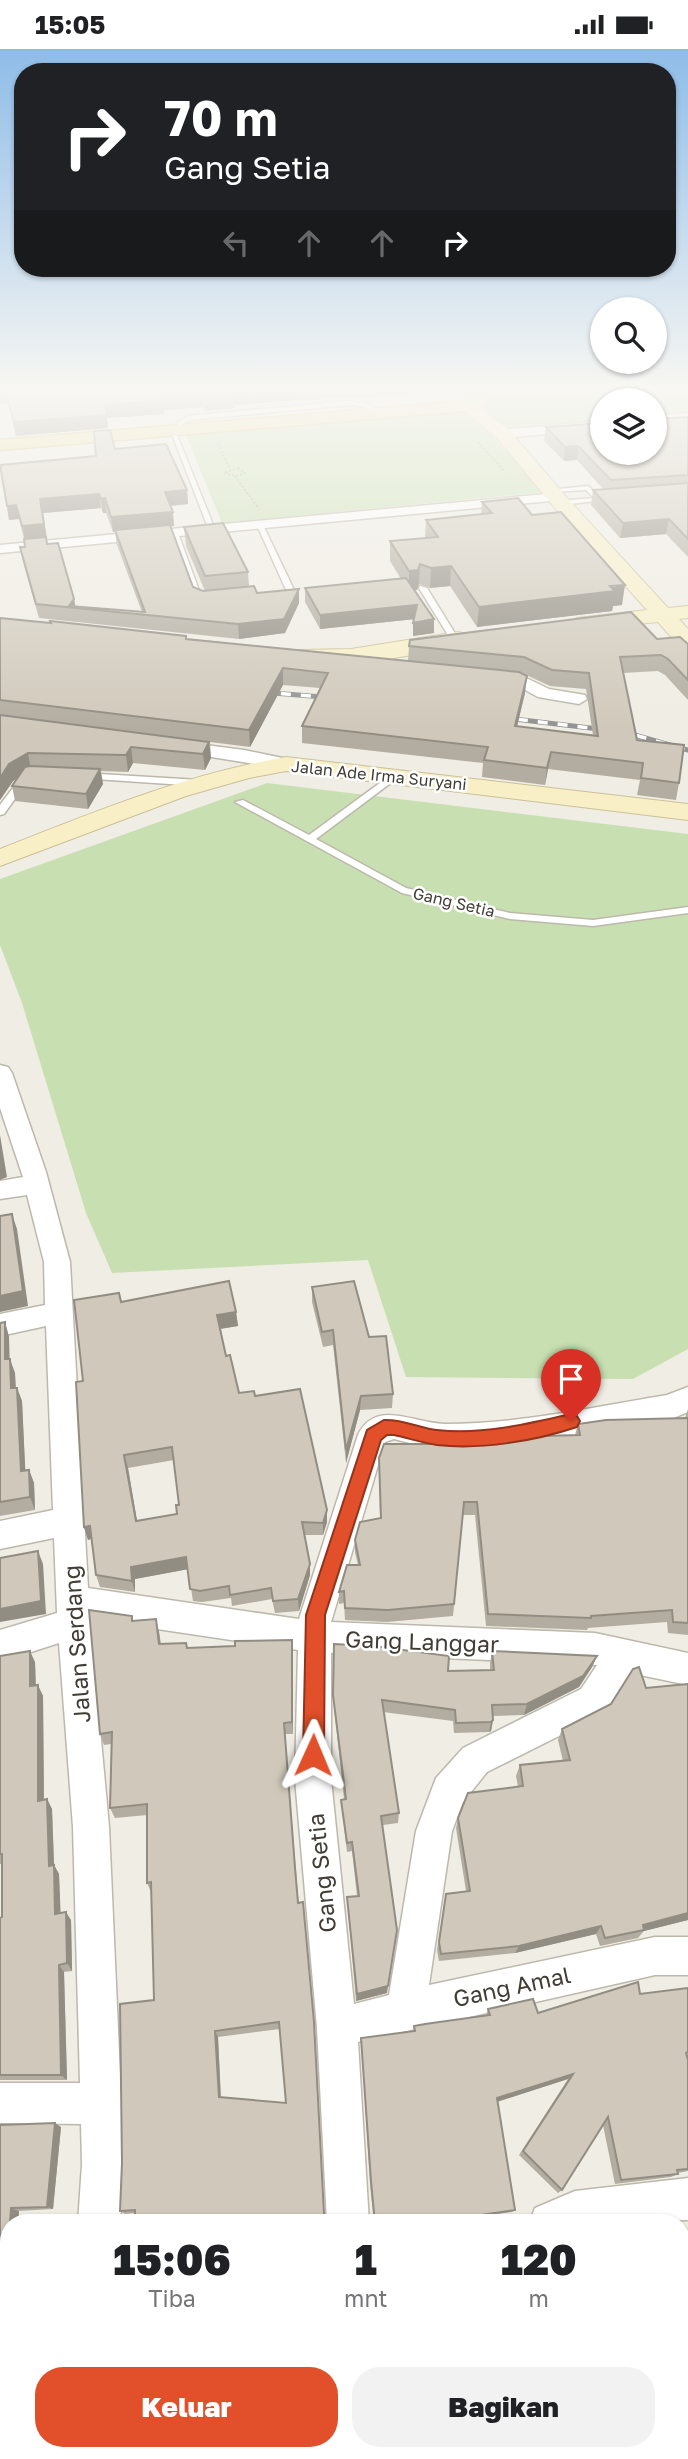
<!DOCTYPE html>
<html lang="id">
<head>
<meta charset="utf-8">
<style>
	:root { --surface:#fff; --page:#f2f2f2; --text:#202124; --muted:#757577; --accent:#e1502a }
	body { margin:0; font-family:"Golos Text",sans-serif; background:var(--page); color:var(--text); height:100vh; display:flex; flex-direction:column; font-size:26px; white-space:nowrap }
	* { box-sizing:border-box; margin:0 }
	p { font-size:23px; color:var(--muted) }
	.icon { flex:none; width:38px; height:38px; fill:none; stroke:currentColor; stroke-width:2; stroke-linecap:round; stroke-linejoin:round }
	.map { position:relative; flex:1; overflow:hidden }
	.details { position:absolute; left:0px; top:2165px; width:690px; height:247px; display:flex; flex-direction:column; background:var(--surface); border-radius:28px 28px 0 0; box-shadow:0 2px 5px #0004 }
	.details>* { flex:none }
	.hud { position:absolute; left:14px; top:14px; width:662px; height:214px; border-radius:28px; box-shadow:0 2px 5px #0004; background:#202124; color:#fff; overflow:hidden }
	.fabs { position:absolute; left:590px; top:248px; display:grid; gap:14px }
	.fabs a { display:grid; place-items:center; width:77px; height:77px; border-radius:50%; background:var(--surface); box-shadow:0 2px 5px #0004; font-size:35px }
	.pin { position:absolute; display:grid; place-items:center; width:60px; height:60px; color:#fff; margin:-72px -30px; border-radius:50% 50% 50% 0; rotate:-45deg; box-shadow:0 0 7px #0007 }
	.pin .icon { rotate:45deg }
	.me { position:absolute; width:77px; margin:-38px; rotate:1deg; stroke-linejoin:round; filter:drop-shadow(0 0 5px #0008) }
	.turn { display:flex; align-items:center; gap:24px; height:147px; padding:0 35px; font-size:32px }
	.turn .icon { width:91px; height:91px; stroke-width:2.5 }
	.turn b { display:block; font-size:49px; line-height:60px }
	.lanes { display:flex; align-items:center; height:66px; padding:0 35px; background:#0003; justify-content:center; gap:35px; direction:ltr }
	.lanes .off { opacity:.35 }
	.eta { display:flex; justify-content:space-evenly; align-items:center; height:119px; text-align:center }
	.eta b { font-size:42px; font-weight:800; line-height:49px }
	.cta { display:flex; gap:14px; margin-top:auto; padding:14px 35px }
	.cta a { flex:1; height:80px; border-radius:28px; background:var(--accent); color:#fff; font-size:28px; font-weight:800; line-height:80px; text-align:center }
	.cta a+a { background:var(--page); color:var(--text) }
	.status { display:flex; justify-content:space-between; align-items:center; height:49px; padding:0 35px; background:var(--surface); direction:ltr }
	.status svg { height:19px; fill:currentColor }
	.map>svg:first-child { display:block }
</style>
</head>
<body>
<div class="status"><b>15:05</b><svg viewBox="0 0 49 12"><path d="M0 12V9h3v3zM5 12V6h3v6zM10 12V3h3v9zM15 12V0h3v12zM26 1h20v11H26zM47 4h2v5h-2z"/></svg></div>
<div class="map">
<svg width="688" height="2410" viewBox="0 0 688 2410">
	<rect width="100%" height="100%" fill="#f0ede4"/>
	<!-- green -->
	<path fill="#c8e0b1" d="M470,342H688V366L655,369L654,352H602V374L506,382Z
		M466,359L545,443L222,474L185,384Z
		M267,734L688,785V1300L633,1330L406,1328L368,1211L112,1224L86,1164L22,954L0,896V830Z"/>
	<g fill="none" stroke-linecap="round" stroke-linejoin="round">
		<!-- lane casing -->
		<g stroke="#bdb8ab" stroke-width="3">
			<path id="lane" d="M348,352L369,355L379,365L374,366L365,358L348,356L190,371L183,375L185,380L182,382L177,374L188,367Z
				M170,380L175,381L216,483L209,481Z
				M588,437L602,449L614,450L561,456L558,452L594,449L586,441L551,443L548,441Z
				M256,474L263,476L295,543L294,545L287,543Z
				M171,482L178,484L201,547L207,549V553H201L194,548Z
				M420,537L427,539L459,591L458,593L451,591L419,539Z
				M83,724L199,731L204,734L199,737L80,729L78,727Z
				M392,725L400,727L316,790L406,839L510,864L593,871L688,858V864L593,877L510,870L402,844L235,753L243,751L309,786Z
				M22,727L30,729L4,765L0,766V756Z"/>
		</g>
		<!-- street casing -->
		<g stroke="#bdb8ab" stroke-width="3">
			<path id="street" d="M688,364V372L654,375V367Z
				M602,372V380L503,389L497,385L503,381Z
				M557,444L562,445V451L0,504V496Z
				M493,624L522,627L549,640L585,646L587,650L579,655L538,648L518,637L487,632L485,629Z
				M174,692L244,701L292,711L295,715L286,720L168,701L165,697Z
				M0,1016L8,1018L12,1024L46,1123L70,1213L88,1539L299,1570L358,1386C376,1349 415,1375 445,1375C519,1375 594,1358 667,1346L688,1338V1363L671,1370L484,1401H437L394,1390L385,1393L331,1573L595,1584L688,1604V1636L635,1625L626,1630L605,1664L487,1723L463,1753L452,1782L429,1936L655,1888H688V1926H655L358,1993L369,2174H327L317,1979L295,1730L298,1601L90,1570L109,1778L124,2115L120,2174H78L82,2115L81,2075L0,2074V2034H80L73,1778L59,1594L0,1613V1581L57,1564L54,1489L0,1500V1472L53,1461L46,1277L0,1287V1265L45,1256L44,1213L27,1146L0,1150V1132L23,1128L0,1059ZM331,1604L597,1616L581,1640L463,1699L436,1729L416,1782L389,1946L354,1955L331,1730Z
				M688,2129V2171L529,2174L535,2159L575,2142Z
				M688,2238V2282L681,2283V2239Z
				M54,2403H100L98,2410H52Z
				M285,2403H331L330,2410H284Z
				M523,2403H569L568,2410H522Z"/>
		</g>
		<!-- secondary casing -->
		<g stroke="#cbc198" stroke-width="2">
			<path id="secondary" d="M469,352L475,354L509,381L568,450L668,559L688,557V569L679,570L688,580V600L680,598L658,573L585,580L577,579L574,574L577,569L647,561L554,458L497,389L463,360L461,357Z
				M458,583L466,585L469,590L466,595C425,605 339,621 299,611L296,606L299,601L351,600Z
				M286,708L688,755V771L286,722L249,729L186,747L0,817V800C94,763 186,725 286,708Z"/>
		</g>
		<!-- primary casing -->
		<g stroke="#d5bb6d" stroke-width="3">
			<path id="primary" d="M461,342H478L487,356L478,361L0,401V391L467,352Z"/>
		</g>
		<!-- path -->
		<path stroke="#bab19b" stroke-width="2" stroke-dasharray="2 2" stroke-linecap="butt" d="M478,393L505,423
			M218,395L230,420
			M238,419L245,424L235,427L224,424Z
			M235,427L259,460"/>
		<!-- lane -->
		<use href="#lane" fill="#fff" fill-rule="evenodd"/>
		<!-- street -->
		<use href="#street" fill="#fff" fill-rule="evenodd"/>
		<!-- secondary -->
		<use href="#secondary" fill="#f8efc7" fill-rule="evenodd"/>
		<!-- primary -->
		<use href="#primary" fill="#f2de9b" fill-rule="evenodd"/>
		<!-- rail casing -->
		<g stroke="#939393" stroke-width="5">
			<path id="rail" d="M261,643L335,649
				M498,668L624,683L688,701"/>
		</g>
		<!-- rail -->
		<use href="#rail" stroke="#fff" stroke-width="3.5" stroke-dasharray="10" stroke-linecap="butt"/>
	</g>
	<!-- wall -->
	<path fill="#b3ada1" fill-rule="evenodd" d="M0,342H439V345L295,351L234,356V359L205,362L203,358L164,361V365L107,369L108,379L16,387L8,355Z
		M688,368V508L666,485L620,489L591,456L593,441H604L577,411L564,412L544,392L546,378Z
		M115,400L187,441L188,455L171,457L174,477H170L193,538L205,542L186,497L184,478L248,523L249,538L257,544L299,554L285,584L239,590L39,569L23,513L20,498H25L24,490L19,470L9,471L0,416L96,407ZM101,459L103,464H106L113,483H115L117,496L142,563L75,557L74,550L47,495L43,464Z
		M482,453L532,466L622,556L613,557L612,562L477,578L450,537L430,539L419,535L417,541H414L434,570V584L413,587L414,570L320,580L305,553V539L401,530L390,512V492L425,489L426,471L481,465Z
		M0,569L50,574V572L186,590L408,612L409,597L657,590L688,595V651L665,626L658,622L623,624L637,691L679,734L676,751L637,746L640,731L548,720L545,736L482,728L483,714L302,694V677L320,639L283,636L250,698L210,693L211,709L205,721L133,714L128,723L101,722L103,735L88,760L15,752L12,737L18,729L13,732L0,751ZM522,624L550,637L586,640L593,686L517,677L525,644Z
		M312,1238L369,1288L393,1345L392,1359L360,1361L346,1414L333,1296L323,1298L312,1253Z
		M119,1244L122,1253L236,1263L238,1277L220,1280L226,1307L239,1344L255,1347L327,1461V1473L323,1486H305L310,1526L299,1562L275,1564L272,1550L232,1557L231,1549L202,1553L193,1552L188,1520L135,1530V1543L100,1538L96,1526L91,1490L88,1491L84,1478L83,1332ZM174,1411L179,1456L177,1465L137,1472L128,1419Z
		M5,1273L9,1288V1310L15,1324L16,1339H17L22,1352L25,1421H29L34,1434L35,1461L0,1467V1274Z
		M688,1360V1586L668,1584L667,1573L588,1579L587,1581L486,1577L475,1466H463L453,1567L387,1573L345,1571L344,1554L339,1555V1543L358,1516L355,1503V1491L380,1469L379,1409L434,1395L500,1392L501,1388L575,1386L578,1375L685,1369Z
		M132,1567L133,1572L159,1583L161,1595L186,1594L188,1599L235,1597L292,1591L293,1685H285L324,2167L323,2174H135V2164L125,2165L120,2162L154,1951L151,1843L147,1834V1766L115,1769L110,1759L111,1695L104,1696L100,1685ZM280,1980L286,2054L221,2049L218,1988Z
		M334,1595L448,1622L490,1621V1614L492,1602L597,1607L592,1618L579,1638L524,1666L493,1667V1671L491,1682L489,1683L454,1684L453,1672L383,1663L399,1764L398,1774L383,1776L387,1944L356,1952L347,1848L357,1847L352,1802L347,1803L342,1760L341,1751L344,1750L334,1658Z
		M0,1607L35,1613L36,1637L43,1647L44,1751L47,1750L52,1760L54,1816L59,1825L60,1864L71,1871L72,1922L64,1923L67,2031H0V1869L2,1868V1815H0Z
		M688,1635V1871L644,1882L638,1889L600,1897L596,1885L515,1904L439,1912L437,1901L446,1845L466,1842L456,1779L458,1769L518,1738L516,1727L520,1716L563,1712L558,1691L562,1680L646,1639Z
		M688,1939V2122L678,2124V2125L671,2128L615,2135L603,2076L562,2141L558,2144L519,2106L568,2030L497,2053L515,2161L512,2163L440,2174H374L370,2135L361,1989L413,1982L414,1977L486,1966L488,1960L538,1964L640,1945Z
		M0,2076L61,2078L53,2160L19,2162L18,2174H9L3,2312H9V2373L5,2410H0Z
		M571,2403H651L652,2410H570Z"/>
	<!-- shaded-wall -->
	<path fill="#928d83" d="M0,342H6L8,355H0Z
		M233,342H295V351L234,356V359L205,362L204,348Z
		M202,344L203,358L164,361V365L107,369L108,379L16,387L14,373L104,356L162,347Z
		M578,397L577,411L564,412L565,398Z
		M187,441L188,455L166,457L165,443Z
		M99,445L101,459L43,464L47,489L25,491L22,477L40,450Z
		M105,449L106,464H103L101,450Z
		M16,456L19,470L9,471L7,457Z
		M173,463L174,477L113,483L111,468Z
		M669,470L666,485L620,489L623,474Z
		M420,515L419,535L417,541H409V522Z
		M451,517L450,537L430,539L431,519Z
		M625,536L622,556L613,557L612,562L477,578L479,558Z
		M299,540V554L285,584L239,590L238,575Z
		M74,550L76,559L69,557Z
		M417,556L416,570L320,580V566Z
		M434,570V584L413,587V574Z
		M283,619V636L250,698L249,681Z
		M527,627L525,644L513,694L515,677Z
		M209,693L211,709L205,721L203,705Z
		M131,698L133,714L128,723L126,706Z
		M551,703L548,720L545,736L547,719Z
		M28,704L31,721L13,732L0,751V729L9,715Z
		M100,720L103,735L88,760L86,745Z
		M0,1086L7,1128L0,1131Z
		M12,1165L17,1180L28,1257L0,1263V1247Z
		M236,1263L238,1277L219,1280L217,1266Z
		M5,1273L9,1288L10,1325L5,1310Z
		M10,1310L15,1324L16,1353L11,1339Z
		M17,1339L22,1352L26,1435L21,1422Z
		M361,1347L360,1361L346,1414V1401Z
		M124,1406L128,1419L139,1484L136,1472Z
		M29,1421L34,1434L35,1461L30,1448Z
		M327,1461V1473L323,1486V1474Z
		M90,1477L93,1489L88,1491L84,1478Z
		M38,1502L43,1515L46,1565L0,1573V1560Z
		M186,1508L189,1520L135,1530V1543L132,1532L131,1518Z
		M310,1515V1526L299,1562L298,1550Z
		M156,1570L159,1583L162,1608L159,1595Z
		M292,1591L293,1603V1685L292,1673Z
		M30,1602L35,1613L36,1648L30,1637Z
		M597,1607L592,1618L579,1638L524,1666L527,1655Z
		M38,1636L43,1647L44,1762L38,1752Z
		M493,1671L491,1682L489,1683L491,1673Z
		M47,1750L52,1760L54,1816L59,1825L61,1873L55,1865L49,1817Z
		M66,1863L71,1871L72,1922L67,1914Z
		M688,1864V1871L644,1882V1881L643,1876Z
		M601,1877L596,1885L515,1904L519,1897Z
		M397,1881L387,1944L356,1952L357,1945Z
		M59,1916L64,1923L67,2031L61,2026Z
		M215,1982L218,1988L221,2054L219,2048Z
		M573,2025L568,2030L493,2054L497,2049Z
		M55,2074L61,2078L53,2160L47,2158Z
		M11,2159L19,2162L18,2174H10Z
		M9,2183V2256L3,2312L0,2313V2263Z
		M7,2313H9V2373L5,2410H0V2380Z
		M189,2403H193V2410H189Z"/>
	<!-- building -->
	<path fill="#d0c9bb" stroke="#928d83" stroke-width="2" fill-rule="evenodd" d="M6,342H233H231L233,346L204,348L202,344L162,347L163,351L104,356L107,366L14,373Z
		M688,368V426L611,431L578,397L565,398L546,378L602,374V404H654V370Z
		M110,381L115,400L166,395L187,441L165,443L173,463L111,468L105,449L101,450L99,445L40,450L44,475L22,477L16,456L7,457L0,416L96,407L94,382Z
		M688,434V490L669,470L623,474L593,441Z
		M518,449L532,466L561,463L625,536L610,537L615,542L479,558L451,517L431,519L420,515L418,521L409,522L390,492L438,488L426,471L492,464L482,453Z
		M223,474L248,523L205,527L184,478Z
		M170,476L193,538L203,542L254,537L257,544L299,540L284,570L238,575L36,555L20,498H25L24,490L46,488L47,495L58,494L74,550L69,557L145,563L115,481Z
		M406,529L434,570L413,574L417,556L320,566L305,539Z
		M631,563L657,590L680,588L688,595V631L668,610L661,606L620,608L637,691L684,696L679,734L641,729L643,714L551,703L547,719L484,711L488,698L302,677L328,624L283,619L249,681L0,651V569L51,574L50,572L186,587V590L519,623L527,627L515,677L598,687L589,624L552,621L524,608L409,597L410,591Z
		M0,666L209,693L203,705L131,698L126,706L28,704L9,715L0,729Z
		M30,717L100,720L86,745L12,737L25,718Z
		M0,1096L2,1112L0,1113Z
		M12,1165L23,1242L0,1247V1167Z
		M229,1232L236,1263L217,1266L226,1307L230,1306L239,1344L254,1342L255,1347L300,1340L327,1461L323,1474L302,1473L310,1515L298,1550L273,1552L271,1539L230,1546L229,1537L200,1542L190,1540L186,1508L131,1518L132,1532L96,1526L90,1477L84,1478L76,1333L83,1332L74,1251L119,1244L121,1253ZM172,1398L179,1456H176L177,1465L136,1472L124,1406Z
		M354,1232L369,1288L386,1287L393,1345L361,1347L346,1401L333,1281L322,1283L312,1238Z
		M5,1273V1310H10L11,1339H17L21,1422L29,1421L30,1448L0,1453V1274Z
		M688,1369V1574L673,1573L672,1561L591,1567V1569L488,1565L477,1453H464L454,1555L388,1561L345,1559L344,1542L339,1543L347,1516H360L355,1491L360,1473L381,1469L379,1409L384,1395H435L434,1392H501V1388L580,1386L578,1375L606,1371Z
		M38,1502L41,1552L0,1560V1509Z
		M89,1561L132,1567V1572L156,1570L159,1595L186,1594L187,1599L235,1597V1592L292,1591V1673L284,1674L295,1819L298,1854L303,1853L314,1973L324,2165L323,2174H135V2161L120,2162L122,2114L120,1955L154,1951L151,1833L147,1834V1755L110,1759L112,1683L100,1685ZM279,1973L286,2054L219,2048L215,1982Z
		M334,1595L373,1597L449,1607L448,1622L494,1621L492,1602L597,1607L583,1627L527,1655L492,1656L493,1671L491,1673L456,1674L455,1661L382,1651L399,1764L381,1767L397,1881L388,1937L357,1945L347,1848L359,1847L352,1793L347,1794L341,1751L346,1750L333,1646Z
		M30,1602V1637L38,1636V1752L47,1750L49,1817L54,1816L55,1865L66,1863L67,1914L59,1916L61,2026H0V1869L2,1868V1805H0V1607Z
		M639,1618L646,1639L688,1635V1864L643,1876L644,1881L605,1889L601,1877L519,1897L441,1905L439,1893L446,1845L470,1842L458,1769L468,1744L523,1737L520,1716L570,1711L562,1680L611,1655L633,1620Z
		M638,1933L640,1945L688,1939V2003L686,2004L688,2011V2120L677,2121L678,2125L621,2131L608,2068L562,2141L523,2102L573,2025L497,2049L515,2161L427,2174H375L371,2132L361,1989L415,1982L414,1977L425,1975L490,1966L488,1960L533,1950L538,1964Z
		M55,2074L47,2158L11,2159L10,2174H9V2183L0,2263V2076Z
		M688,2285V2351L681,2353V2287Z
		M0,2313H7L0,2380Z
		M86,2403H189V2410H95L96,2407L94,2404Z
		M224,2403H273L272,2410H244Z
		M321,2403H423L421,2410H332L333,2404Z
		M577,2403H651L652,2410H577Z"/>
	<!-- sky -->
	<linearGradient id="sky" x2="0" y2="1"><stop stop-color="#8ebce8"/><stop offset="0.5" stop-color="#f8f7f3"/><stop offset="1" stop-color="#f8f7f3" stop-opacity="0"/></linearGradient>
	<rect width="688" height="680" fill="url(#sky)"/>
	<!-- route -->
	<path fill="#e1502a" stroke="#92341b" stroke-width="2" d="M571,1365L577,1367L580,1372L577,1378C535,1392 481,1401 437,1396C423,1394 408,1389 394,1386H387L381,1391L325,1566L324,1706L321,1714L313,1717L306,1714L303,1706L306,1566L367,1381L384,1371C403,1370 419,1379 437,1381C482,1386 528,1375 571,1365Z"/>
	<g text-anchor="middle" stroke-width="5" stroke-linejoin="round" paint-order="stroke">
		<!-- far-street labels -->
		<g font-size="16" fill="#413d35" stroke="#fff">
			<text transform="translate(379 726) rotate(6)" y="6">Jalan Ade Irma Suryani</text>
			<text transform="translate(454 853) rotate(13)" y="6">Gang Setia</text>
		</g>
		<!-- near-street labels -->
		<g font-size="23" fill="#413d35" stroke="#fff">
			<text transform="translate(422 1593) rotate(2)" y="8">Gang Langgar</text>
			<text transform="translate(77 1595) rotate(-94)" y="8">Jalan Serdang</text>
			<text transform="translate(322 1824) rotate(-96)" y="8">Gang Setia</text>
			<text transform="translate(512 1938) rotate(-12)" y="8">Gang Amal</text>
		</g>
	</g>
</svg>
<div class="fabs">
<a><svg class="icon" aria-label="search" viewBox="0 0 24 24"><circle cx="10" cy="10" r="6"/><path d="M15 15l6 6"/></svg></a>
<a><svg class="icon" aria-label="layers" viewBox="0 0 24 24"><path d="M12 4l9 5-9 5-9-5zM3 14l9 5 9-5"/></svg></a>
</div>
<div class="pin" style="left:571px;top:1372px;background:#d93025"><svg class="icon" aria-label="arrive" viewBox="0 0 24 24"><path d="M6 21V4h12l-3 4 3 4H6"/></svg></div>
<svg class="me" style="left:313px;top:1706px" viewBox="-20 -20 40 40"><path d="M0-17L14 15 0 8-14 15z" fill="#e1502a" stroke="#fff" stroke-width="4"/></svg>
<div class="hud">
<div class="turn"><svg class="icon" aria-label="right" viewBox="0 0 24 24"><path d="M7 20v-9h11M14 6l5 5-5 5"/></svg><div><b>70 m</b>Gang Setia</div></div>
<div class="lanes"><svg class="icon off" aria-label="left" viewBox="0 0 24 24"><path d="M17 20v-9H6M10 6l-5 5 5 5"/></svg><svg class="icon off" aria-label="ahead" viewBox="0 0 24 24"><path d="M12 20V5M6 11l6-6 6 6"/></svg><svg class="icon off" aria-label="ahead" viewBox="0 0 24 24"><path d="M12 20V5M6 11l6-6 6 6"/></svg><svg class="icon" aria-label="right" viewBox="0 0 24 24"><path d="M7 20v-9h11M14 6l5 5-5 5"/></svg></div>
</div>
<section class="details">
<div class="eta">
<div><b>15:06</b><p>Tiba</p></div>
<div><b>1</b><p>mnt</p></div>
<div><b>120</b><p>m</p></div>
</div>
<div class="cta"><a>Keluar</a><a>Bagikan</a></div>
</section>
</div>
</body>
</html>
